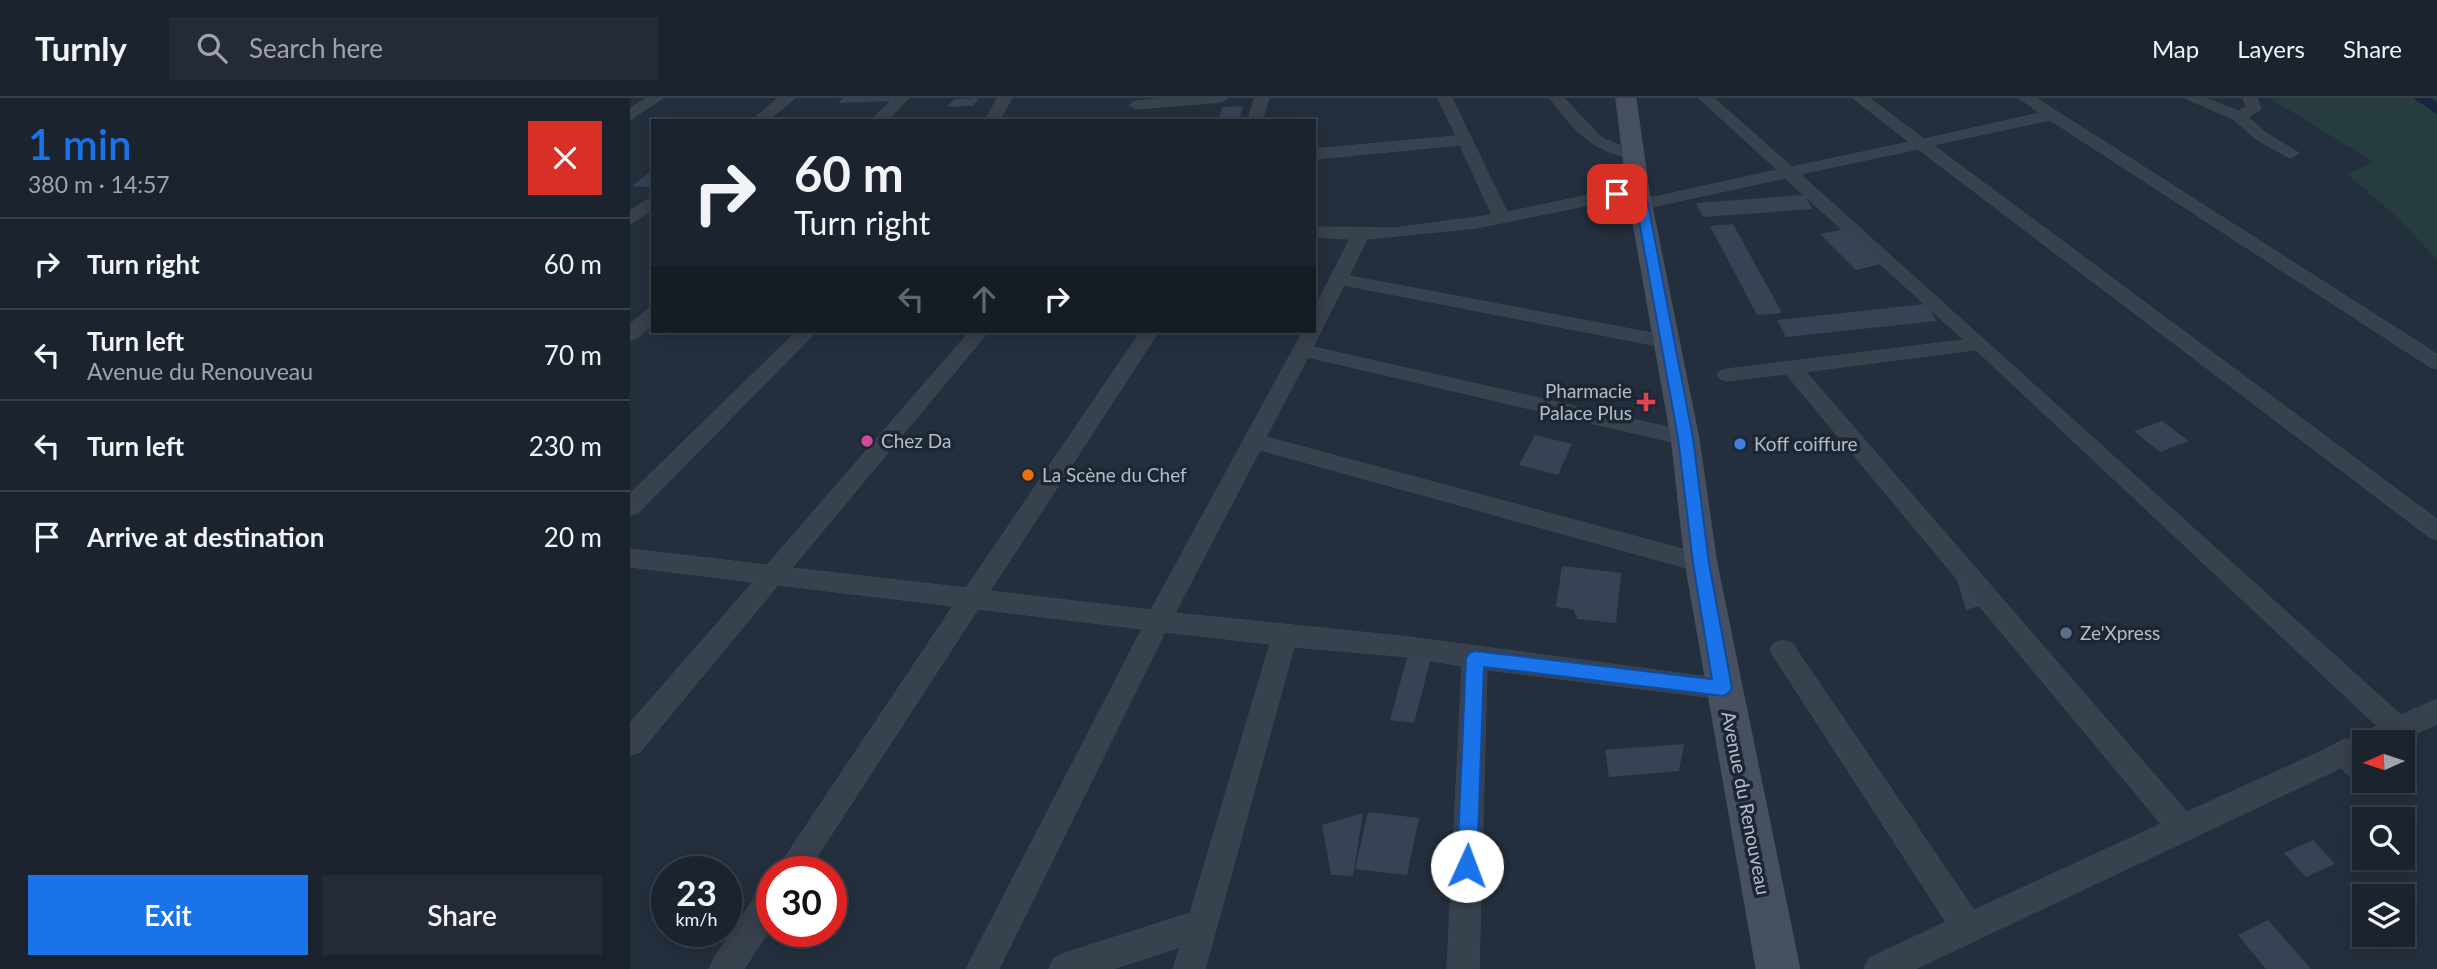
<!DOCTYPE html>
<html lang="en">
<head>
<meta charset="utf-8">
<style>
	:root { --surface:#1b232e; --page:#242b36; --text:#f1f3f6; --muted:#a0a4aa; --line:#39404a; --accent:#1a73e8 }
	body { margin:0; font-family:Lato,sans-serif; background:var(--page); color:var(--text); height:100vh; display:flex; flex-direction:column; font-size:26px; white-space:nowrap }
	* { box-sizing:border-box; margin:0 }
	p { font-size:23px; color:var(--muted) }
	.icon { flex:none; width:38px; height:38px; fill:none; stroke:currentColor; stroke-width:2; stroke-linecap:round; stroke-linejoin:round }
	.map { position:relative; flex:1; overflow:hidden }
	.side { display:flex; flex-direction:column; background:var(--surface); width:630px }
	.side>* { flex:none }
	.banner { position:absolute; left:21px; top:21px; width:665px; height:214px; border-radius:0px; box-shadow:0 4px 18px #0003,0 0 0 2px var(--line); background:#1b232e; color:var(--text); overflow:hidden }
	.needle { width:46px; rotate:267deg }
	.fabs { position:absolute; left:1722px; top:632px; display:grid; gap:14px }
	.fabs a { display:grid; place-items:center; width:63px; height:63px; border-radius:0px; background:var(--surface); box-shadow:0 4px 18px #0003,0 0 0 2px var(--line); font-size:35px }
	.speed { position:absolute; left:21px; top:758px; display:flex; gap:14px; font-size:35px; font-weight:700; text-align:center }
	.speed>* { display:grid; place-content:center; width:91px; height:91px; border-radius:50%; background:var(--surface); box-shadow:0 4px 18px #0003,0 0 0 2px var(--line); line-height:1 }
	.speed small { font-size:18px; font-weight:400 }
	.speed .limit { border:10px solid #d22; background:#fff; color:#111 }
	.pin { position:absolute; display:grid; place-items:center; width:60px; height:60px; color:#fff; margin:-30px; border-radius:14px; box-shadow:0 4px 10px #0006 }
	.me { position:absolute; width:77px; margin:-38px; rotate:2deg; stroke-linejoin:round; filter:drop-shadow(0 0 5px #0008) }
	.turn { display:flex; align-items:center; gap:24px; height:147px; padding:0 28px; font-size:32px }
	.turn .icon { width:91px; height:91px; stroke-width:2.5 }
	.turn b { display:block; font-size:49px; line-height:60px }
	.lanes { display:flex; align-items:center; height:66px; padding:0 28px; background:#0003; justify-content:center; gap:35px; direction:ltr }
	.lanes .off { opacity:.35 }
	.round { display:grid; place-items:center; flex:none; width:74px; height:74px; border-radius:0px; background:var(--page) }
	.headline { display:flex; align-items:center; justify-content:space-between; height:119px; padding:0 28px }
	h1 { font-size:42px; font-weight:600; line-height:52px; color:var(--accent) }
	.button { display:flex; gap:14px; margin-top:auto; padding:14px 28px }
	.button a { flex:1; height:80px; border-radius:0px; background:var(--accent); color:#fff; font-size:28px; font-weight:600; line-height:80px; text-align:center }
	.button a+a { background:var(--page); color:var(--text) }
	ul { padding:0; list-style:none }
	li { display:flex; align-items:center; gap:21px; height:91px; padding:0 28px; border-top:2px solid var(--line) }
	li div { flex:1 }
	li b { display:block; font-size:26px }
	li em { font-style:normal }
	header { display:flex; align-items:center; gap:42px; box-sizing:border-box; height:98px; padding:0 35px; background:var(--surface); border-bottom:2px solid var(--line) }
	header strong { font-size:33px }
	nav { display:flex; gap:38px; margin-inline-start:auto; font-size:24px }
	.search { width:490px; height:63px; background:var(--page); display:flex; align-items:center; gap:18px; box-sizing:border-box; padding:0 24px; border-radius:0px; color:var(--muted); font-size:26px }
	main { display:flex; flex:1; min-height:0 }
	.map>svg:first-child { display:block }
</style>
</head>
<body>
<header>
<strong>Turnly</strong>
<div class="search"><svg class="icon" aria-label="search" viewBox="0 0 24 24"><circle cx="10" cy="10" r="6"/><path d="M15 15l6 6"/></svg>Search here</div>
<nav><a>Map</a><a>Layers</a><a>Share</a></nav>
</header>
<main>
<section class="side">
<div class="headline"><div><h1>1 min</h1><p>380 m · 14:57</p></div><a class="round" style="background:#d93025;color:#fff"><svg class="icon" aria-label="close" viewBox="0 0 24 24"><path d="M6 6l12 12M18 6L6 18"/></svg></a></div>
<ul>
<li><svg class="icon" aria-label="right" viewBox="0 0 24 24"><path d="M7 20v-9h11M14 6l5 5-5 5"/></svg><div><b>Turn right</b></div><em>60 m</em></li>
<li><svg class="icon" aria-label="left" viewBox="0 0 24 24"><path d="M17 20v-9H6M10 6l-5 5 5 5"/></svg><div><b>Turn left</b><p>Avenue du Renouveau</p></div><em>70 m</em></li>
<li><svg class="icon" aria-label="left" viewBox="0 0 24 24"><path d="M17 20v-9H6M10 6l-5 5 5 5"/></svg><div><b>Turn left</b></div><em>230 m</em></li>
<li><svg class="icon" aria-label="arrive" viewBox="0 0 24 24"><path d="M6 21V4h12l-3 4 3 4H6"/></svg><div><b>Arrive at destination</b></div><em>20 m</em></li>
</ul>
<div class="button"><a>Exit</a><a>Share</a></div>
</section>
<div class="map">
<svg width="1807" height="871" viewBox="0 0 1807 871">
	<rect width="100%" height="100%" fill="#242f3e"/>
	<!-- green -->
	<path fill="#263c3f" d="M1639,0H1807V162L1770,122L1717,76L1744,64Z"/>
	<g fill="none" stroke-linecap="round" stroke-linejoin="round">
		<!-- canal -->
		<path fill="#17263c" fill-rule="evenodd" d="M1783,0H1801L1807,4V16Z"/>
	</g>
	<!-- building -->
	<path fill="#364354" d="M213,0H265L262,3L208,5Z
		M349,0L343,8L317,9L324,1Z
		M613,8L609,23H588L592,9Z
		M20,74H23V89L2,88Z
		M1174,97L1183,111L1073,119L1066,105Z
		M1103,126L1152,215L1127,217L1080,128Z
		M1214,131L1251,166L1226,172L1190,136Z
		M1296,206L1307,223L1156,239L1147,222Z
		M1532,323L1559,343L1530,354L1504,333Z
		M905,337L942,346L928,377L889,367Z
		M932,468L991,475L986,525L948,521L943,511L926,509Z
		M1324,472L1352,507L1336,512Z
		M780,549L803,552L784,625L760,622Z
		M1715,640L1734,658V682H1741L1731,689L1691,653Z
		M1054,646L1049,673L979,679L975,652Z
		M738,714L789,720L777,777L725,771Z
		M733,715L723,778L701,777L692,727Z
		M1683,742L1705,766L1676,779L1654,755Z
		M1638,822L1681,871H1636L1608,837Z"/>
	<g fill="none" stroke-linecap="round" stroke-linejoin="round">
		<!-- minor casing -->
		<g stroke="#414a57" stroke-width="1">
			<path id="minor" d="M17,0H33L0,22V11Z
				M149,0H165L137,23H121Z
				M264,0H279L257,23H241Z
				M368,0H382L369,23H355Z
				M540,0H598L591,4L506,11L499,7L506,3Z
				M625,0H639L632,23H618Z
				M808,0H822L877,114L1008,87L1016,92L1008,97L846,130L737,141L719,178L1038,238L1047,244L1038,250L714,187L683,249L1055,333L1062,335L1065,340L1062,345L1055,347L678,259L636,339L1071,456L1079,459L1083,465L1079,471L1071,474L630,352L545,515L780,539L1102,582L1106,590L1102,598L1093,601L857,572L849,871H817L832,568L780,559L664,549L575,871H543L550,849L483,871H419L424,860L435,855L560,815L640,546L535,534L369,871H336L512,531L348,511L177,774H145L323,508L148,487L10,654L0,657V625L123,484L0,469V451L137,467L340,233H359L162,470L336,490L511,233H529L360,493L521,512L673,233H684V211L720,141L684,139V129L764,130L862,117L830,47L684,61V51L826,38Z
				M920,0H934L972,40L1010,56L1002,61C960,51 945,34 920,0Z
				M1069,0H1084L1162,69L1279,44L1223,0H1239L1294,41L1410,15L1389,0H1406L1807,256V271L1800,269L1420,22L1303,47L1807,421V442L1799,439L1288,51L1170,76L1771,617L1807,601V626L1768,644H1734V659L1285,871H1234L1239,860L1316,824L1144,559L1140,552L1144,545L1153,542L1162,545L1344,812L1531,726L1156,276L1097,283L1090,281L1087,277L1090,273L1097,271L1334,242L1155,80L1012,111L1006,109L1004,106L1006,103L1147,72ZM1346,252L1747,628L1557,714L1176,274Z
				M1555,0H1575L1608,13L1616,9L1613,0H1627L1631,11L1618,19L1636,35L1669,55L1661,60L1656,58L1626,41L1603,21Z
				M23,99V112L0,126V113Z
				M23,210V226L7,240L0,242V226L17,212Z
				M167,233H187L8,415L0,417V396Z
				M142,786V828L114,871H79L84,860L131,790Z"/>
		</g>
		<!-- secondary casing -->
		<g stroke="#414a57" stroke-width="1">
			<path id="secondary" d="M986,0H1006L1019,92L1069,340L1087,465L1170,871H1126L1055,465L1041,340L997,92Z"/>
		</g>
		<!-- minor -->
		<use href="#minor" fill="#38414e" fill-rule="evenodd"/>
		<!-- secondary -->
		<use href="#secondary" fill="#465061" fill-rule="evenodd"/>
	</g>
	<!-- route -->
	<path fill="#1a73e8" stroke="#114b97" stroke-width="2" d="M1008,89L1013,92L1018,106L1063,340L1079,465L1102,590L1099,595L1093,598L854,569L847,768L844,775L837,778L830,775L827,768L836,561L839,555L845,553L1082,581L1063,465L1048,340L1006,106L1003,96L987,99L981,96Z"/>
	<!-- markers -->
	<path fill="#e0444e" stroke="#1d2633" stroke-width="2.5" d="M1012.5 293.5h7v7h7v7h-7v7h-7v-7h-7v-7h7z"/>
	<circle fill="#d1479c" stroke="#1d2633" stroke-width="2.5" cx="237" cy="343" r="7"/>
	<circle fill="#3f7fe0" stroke="#1d2633" stroke-width="2.5" cx="1110" cy="346" r="7"/>
	<circle fill="#e8710a" stroke="#1d2633" stroke-width="2.5" cx="398" cy="377" r="7"/>
	<circle fill="#5c6f8a" stroke="#1d2633" stroke-width="2.5" cx="1436" cy="535" r="7"/>
	<g text-anchor="middle" stroke-width="7" stroke-linejoin="round" paint-order="stroke">
		<!-- poi labels -->
		<g font-size="19" fill="#b4bcc9" stroke="#1d2633" text-anchor="start">
			<text x="1002" y="300" text-anchor="end">Pharmacie<tspan x="1002" dy="22">Palace Plus</tspan></text>
			<text x="251" y="350">Chez Da</text>
			<text x="1124" y="353">Koff coiffure</text>
			<text x="412" y="384">La Scène du Chef</text>
			<text x="1450" y="542">Ze'Xpress</text>
		</g>
		<!-- street labels -->
		<g font-size="19" fill="#b4bcc9" stroke="#1d2633">
			<text transform="translate(1116 705) rotate(79)" y="7">Avenue du Renouveau</text>
		</g>
	</g>
</svg>
<div class="fabs">
<a><svg class="needle" viewBox="-14 -14 28 28"><path d="M0-13l5 13h-10z" fill="#e53935"/><path d="M0 13l5-13h-10z" fill="#a0a4aa"/></svg></a>
<a><svg class="icon" aria-label="search" viewBox="0 0 24 24"><circle cx="10" cy="10" r="6"/><path d="M15 15l6 6"/></svg></a>
<a><svg class="icon" aria-label="layers" viewBox="0 0 24 24"><path d="M12 4l9 5-9 5-9-5zM3 14l9 5 9-5"/></svg></a>
</div>
<div class="speed"><div>23<small>km/h</small></div><div class="limit">30</div></div>
<div class="pin" style="left:987px;top:96px;background:#d93025"><svg class="icon" aria-label="arrive" viewBox="0 0 24 24"><path d="M6 21V4h12l-3 4 3 4H6"/></svg></div>
<svg class="me" style="left:837px;top:768px" viewBox="-20 -20 40 40"><circle r="19" fill="#fff"/><path d="M0-13L10 11 0 6-10 11z" fill="#1a73e8"/></svg>
<div class="banner">
<div class="turn"><svg class="icon" aria-label="right" viewBox="0 0 24 24"><path d="M7 20v-9h11M14 6l5 5-5 5"/></svg><div><b>60 m</b>Turn right</div></div>
<div class="lanes"><svg class="icon off" aria-label="left" viewBox="0 0 24 24"><path d="M17 20v-9H6M10 6l-5 5 5 5"/></svg><svg class="icon off" aria-label="ahead" viewBox="0 0 24 24"><path d="M12 20V5M6 11l6-6 6 6"/></svg><svg class="icon" aria-label="right" viewBox="0 0 24 24"><path d="M7 20v-9h11M14 6l5 5-5 5"/></svg></div>
</div>
</div>
</main>
</body>
</html>
